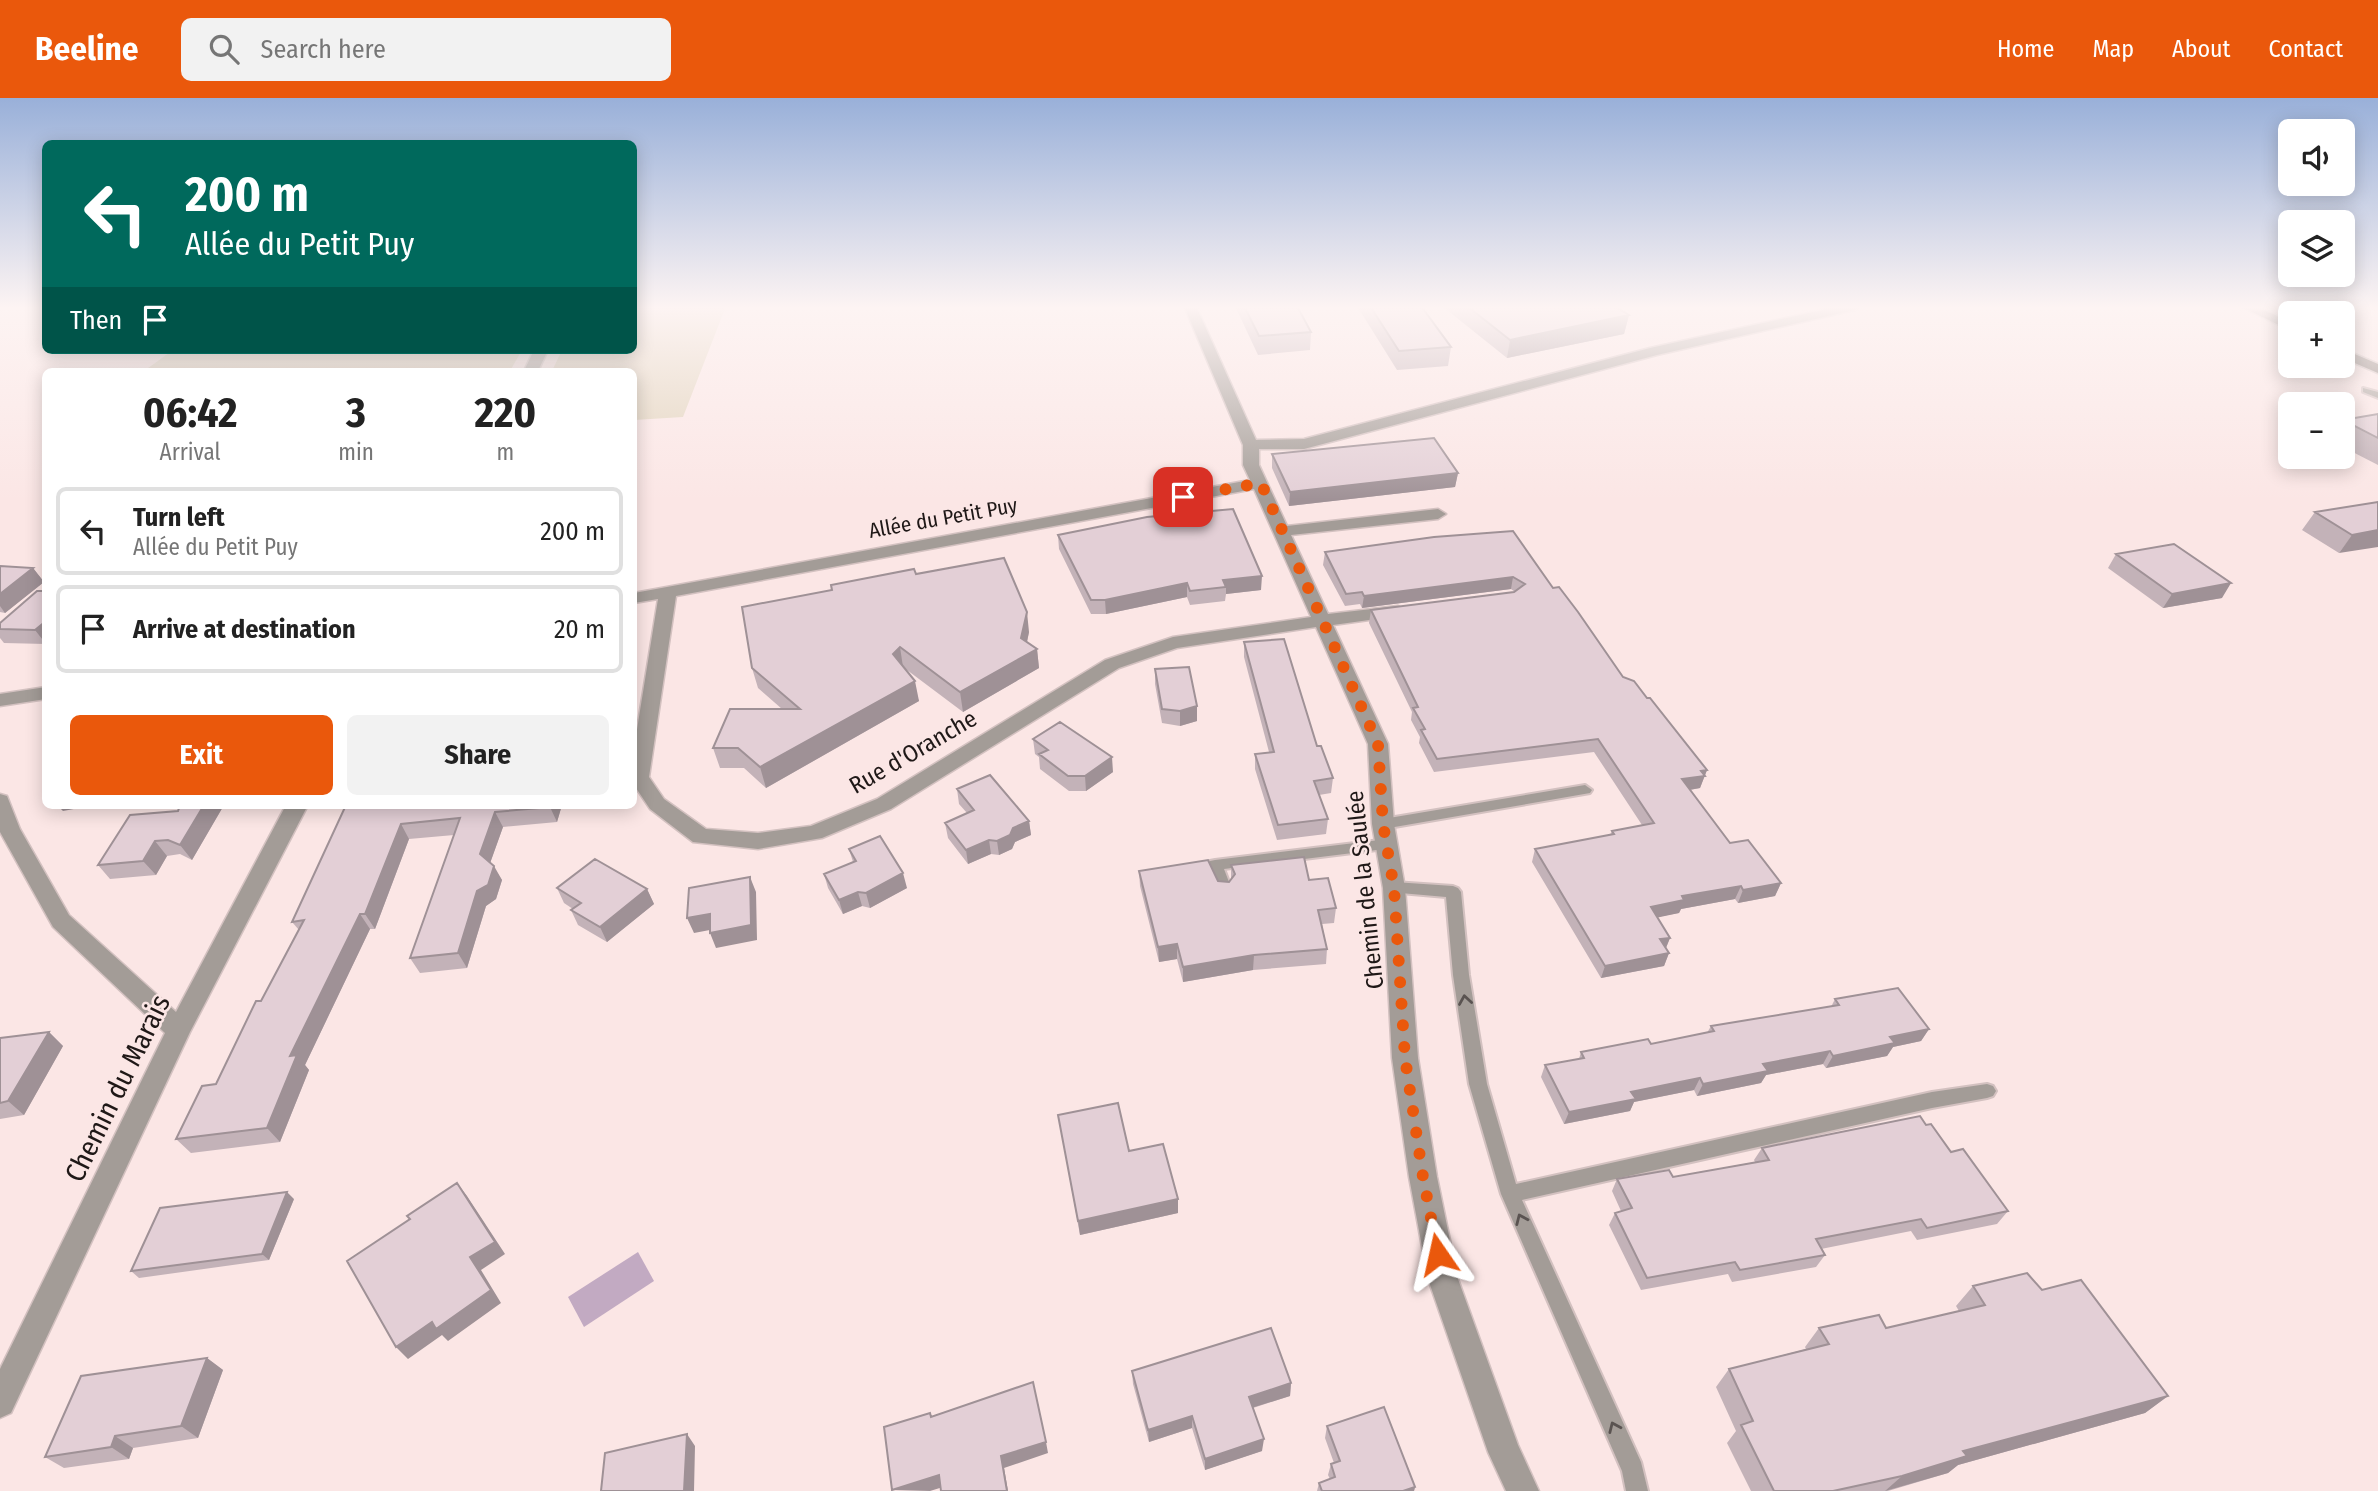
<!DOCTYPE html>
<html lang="en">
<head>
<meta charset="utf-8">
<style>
	:root { --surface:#fff; --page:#f2f2f2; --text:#222; --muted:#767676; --line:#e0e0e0; --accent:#ea580c }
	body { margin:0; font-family:"Fira Sans Condensed",sans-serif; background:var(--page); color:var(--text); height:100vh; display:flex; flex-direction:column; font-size:26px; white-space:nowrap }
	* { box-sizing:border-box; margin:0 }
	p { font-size:23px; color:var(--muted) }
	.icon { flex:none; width:38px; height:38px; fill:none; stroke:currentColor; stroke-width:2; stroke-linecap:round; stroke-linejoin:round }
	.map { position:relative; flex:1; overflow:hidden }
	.sheet { position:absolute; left:42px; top:270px; width:595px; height:441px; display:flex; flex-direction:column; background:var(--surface); border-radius:10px; box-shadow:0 4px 18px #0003 }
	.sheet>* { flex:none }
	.banner { position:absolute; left:42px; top:42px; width:595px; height:214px; border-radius:10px; box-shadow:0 4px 18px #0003; background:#00695c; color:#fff; overflow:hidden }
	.fabs { position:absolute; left:2278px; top:21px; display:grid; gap:14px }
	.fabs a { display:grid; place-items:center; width:77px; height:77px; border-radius:10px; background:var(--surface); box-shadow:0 4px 18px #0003; font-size:35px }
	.pin { position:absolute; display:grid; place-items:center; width:60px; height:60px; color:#fff; margin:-30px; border-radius:14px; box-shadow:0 4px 10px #0006 }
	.me { position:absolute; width:77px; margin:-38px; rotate:349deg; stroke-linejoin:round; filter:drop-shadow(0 0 5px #0008) }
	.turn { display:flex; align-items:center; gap:24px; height:147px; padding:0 28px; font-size:32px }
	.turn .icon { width:91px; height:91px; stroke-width:2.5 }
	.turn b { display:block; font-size:49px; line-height:60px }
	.then { display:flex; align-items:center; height:66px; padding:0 28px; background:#0003; gap:14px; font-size:26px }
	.eta { display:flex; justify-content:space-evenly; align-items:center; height:119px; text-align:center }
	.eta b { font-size:42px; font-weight:700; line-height:49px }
	.action { display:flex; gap:14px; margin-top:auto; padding:14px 28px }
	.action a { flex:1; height:80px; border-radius:10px; background:var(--accent); color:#fff; font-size:28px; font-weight:700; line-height:80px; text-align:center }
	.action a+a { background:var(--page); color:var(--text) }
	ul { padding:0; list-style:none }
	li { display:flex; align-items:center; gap:21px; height:88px; margin:0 14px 10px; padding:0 14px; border:4px solid var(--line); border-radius:10px }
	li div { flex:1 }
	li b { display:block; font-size:26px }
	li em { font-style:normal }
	header { display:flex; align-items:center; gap:42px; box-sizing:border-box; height:98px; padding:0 35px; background:var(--accent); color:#fff }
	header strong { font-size:33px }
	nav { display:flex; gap:38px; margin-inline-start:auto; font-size:24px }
	.search { width:490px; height:63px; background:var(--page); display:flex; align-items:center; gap:18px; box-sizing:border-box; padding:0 24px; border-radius:10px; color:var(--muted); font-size:26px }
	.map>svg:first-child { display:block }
</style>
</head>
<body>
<header>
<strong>Beeline</strong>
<div class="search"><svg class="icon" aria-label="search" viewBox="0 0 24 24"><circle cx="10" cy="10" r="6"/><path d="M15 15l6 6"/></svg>Search here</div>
<nav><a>Home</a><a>Map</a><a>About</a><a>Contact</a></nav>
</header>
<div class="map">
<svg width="2378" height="1393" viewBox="0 0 2378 1393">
	<rect width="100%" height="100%" fill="#fbe6e5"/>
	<!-- green -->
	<path fill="#e0d2ba" d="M634,208H726L683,319L634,322V273H552L562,252H634Z
		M173,252H522L510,273H144Z"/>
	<!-- water -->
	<path fill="#c2aac2" d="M638,1154L654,1183L584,1229L568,1199Z"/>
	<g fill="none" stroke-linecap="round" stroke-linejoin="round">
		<!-- lane casing -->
		<g stroke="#d3c1c0" stroke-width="4">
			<path id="lane" d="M2363,290L2378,294V300L2363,294Z
				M1585,687L1592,692L1590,695L1383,731L1376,726L1383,721Z
				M1388,741L1393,742L1395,746L1393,750L1224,771L1232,792L1229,796H1219L1208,767L1210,763L1215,762Z
				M1394,784L1453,788L1458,790L1461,794L1469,877L1487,986L1516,1086L1932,994L1987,986L1993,988L1996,993L1993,998L1987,1000L1932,1010L1522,1102L1641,1364L1648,1393H1626L1622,1373L1501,1096L1469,986L1453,877L1446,799L1389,794L1386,790L1389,786Z"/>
		</g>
		<!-- street casing -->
		<g stroke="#d3c1c0" stroke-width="3">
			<path id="street" d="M1184,208H1196L1256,342L1304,341L1650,250L1840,208H1861L1855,212L1657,257L1304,351H1259V367L1287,428L1438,411L1446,416L1438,421L1291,437L1328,516L1398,508L1407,513L1398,518L1333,527L1388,646L1394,726L1405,790L1418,960L1437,1079L1458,1181L1518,1347L1539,1393H1506L1488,1354L1428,1181L1409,1079L1392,960L1383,790L1372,726L1368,646L1316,529L1177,550L1119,570L891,711L822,740L758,751L693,744L650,711L634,687V650L658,501L634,505V495L1250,382L1243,367V347ZM1254,391L1311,519L1173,539L1105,562L877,701L811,728L758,735L706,731L664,701L649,679L676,498Z
				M534,252H548L538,273H524Z
				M46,589V601L0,608V596Z
				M0,696L7,698L20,731L69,817L176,914L286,707H308L190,934L11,1315L0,1320V1271L165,935L53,829L0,734Z"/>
		</g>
		<!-- secondary casing -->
		<g stroke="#d3c1c0" stroke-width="3">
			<path id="secondary" d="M2240,208H2255L2291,224V233Z
				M2343,251L2378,266V275L2343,260Z"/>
		</g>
		<!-- lane -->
		<use href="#lane" fill="#a39c97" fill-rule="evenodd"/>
		<!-- street -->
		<use href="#street" fill="#a39c97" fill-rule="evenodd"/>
		<!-- secondary -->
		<use href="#secondary" fill="#80756f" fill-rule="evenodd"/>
	</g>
	<!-- wall -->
	<path fill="#c3b2b8" d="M1235,208H1297L1311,234L1310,252L1258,257Z
		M1357,208H1421L1451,249L1448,268L1397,272Z
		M1442,208H1614L1629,217L1624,236L1507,260Z
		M2378,316V367L2343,349V322Z
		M1272,356L1458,375L1455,389L1289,408L1272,370Z
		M2378,404L2339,455L2302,432L2315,414Z
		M1058,437L1261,492L1226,496L1225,503L1190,507L1187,499L1106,516H1091L1059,451Z
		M1434,439L1553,490L1623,579L1647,600L1707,672L1700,690L1690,692L1730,745L1781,785L1775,798L1738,805L1735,801L1681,811L1679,815L1657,819L1670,840L1666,850L1669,855L1664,868L1601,880L1532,764L1535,751L1610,737L1612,733L1642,727L1594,654L1434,674L1419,645L1420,639L1411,622L1412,614L1369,525L1371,512L1515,494L1511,491L1362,510L1360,506L1345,508L1323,467L1325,454Z
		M2116,456L2222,500L2163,510L2108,470Z
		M0,468L33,470L44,484L5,515L0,514Z
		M916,476L1029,534L1027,544L1037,551L1039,570L963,614L903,569L919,603L766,690L744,670H720L713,650L782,611L758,590L752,570Z
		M46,493V546L4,545L0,540V525Z
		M1244,544L1317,648L1333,680L1331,695L1319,697L1328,721L1326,736L1277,742L1255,671V656L1269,654L1244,559Z
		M1155,571L1197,623L1180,628L1162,625L1155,586Z
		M1033,641L1113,674L1086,693H1069L1040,671L1039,659L1035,656Z
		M957,691L1029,723L1031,737L1015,744L1012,751L999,757L991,756L968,766L948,740L945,725L967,715L959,706Z
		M180,707H224L192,762L180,756L167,758L156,777L110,781L98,767L178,713Z
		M346,707H562L557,724L503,729L490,765L502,782L496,801L486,808L467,870L420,875L410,860L454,737L409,741L375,831H370L305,967L309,972L280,1044L191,1055L176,1041L216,986L299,832L292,824Z
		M849,751L907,790L870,810L862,808L843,816L828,790L824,776L853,764Z
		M1231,767L1309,782L1336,810L1334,825L1322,826L1327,851L1326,866L1253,872L1183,884L1177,861L1159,864L1140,788L1139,773L1229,784L1231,782Z
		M557,790L647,791L654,806L607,844L578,827L571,812L573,811L564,805Z
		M1835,901L1929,931L1921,943L1893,949L1887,958L1826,970L1823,966L1766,977L1761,985L1697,998L1694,992L1634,1004L1630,1013L1564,1026L1541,979L1545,967L1579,961L1581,954L1651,946L1707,935L1711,928L1831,909Z
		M49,934L63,948L24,1017L0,1021V940Z
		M1058,1017L1129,1053L1178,1101V1115L1080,1137Z
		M1926,1027L2008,1113L1997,1126L1917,1142L1911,1133L1821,1151L1825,1157L1816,1169L1732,1184L1728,1176L1641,1192L1609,1127L1615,1115L1621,1113L1612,1093L1617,1081L1673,1079L1755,1064L1754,1062L1762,1050Z
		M294,1101L269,1162L139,1180L131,1173Z
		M1973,1188L2042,1192L2168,1298L2145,1315L1958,1367L1948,1375L1888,1393H1751L1727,1345L1736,1333L1716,1289L1729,1271L1806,1251L1805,1249L1819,1230H1886L1959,1213L1956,1208Z
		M207,1260L223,1272L198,1340L133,1350L129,1361L64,1370L45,1359Z
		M1132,1273L1291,1285L1290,1298L1253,1310L1262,1353L1205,1372L1192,1330L1149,1344L1133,1286Z
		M1327,1328L1415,1389L1414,1393H1317L1319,1385L1330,1381L1328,1377L1331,1366L1334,1365L1325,1340Z"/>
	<!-- shaded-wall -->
	<path fill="#9f9196" d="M1629,217L1624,236L1507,260L1510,242Z
		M1458,375L1455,389L1289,408L1290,394Z
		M2378,432V449L2339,455L2352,437Z
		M33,470L44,484L5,515L0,508V496Z
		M1262,478L1261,492L1226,496V489L1223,482Z
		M1513,479L1511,491L1362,510L1364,498Z
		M1187,485V499L1106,516L1105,502Z
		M2231,485L2222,500L2163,510L2172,496Z
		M1027,514L1029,534L1024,558L1037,551L1039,570L963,614L960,594L1021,540Z
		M46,523V546L35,532Z
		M900,549L903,569L893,556Z
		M915,583L919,603L766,690L760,669Z
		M1197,608V623L1180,628V613Z
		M1112,659L1113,674L1086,693L1085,678Z
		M1707,672L1700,690L1677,694L1682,681L1701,673Z
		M57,707H95L63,713Z
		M204,707H224L192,762L180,747Z
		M551,707H562L557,724L550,709Z
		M495,714L503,729L488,771L480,756Z
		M1029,723L1031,737L1015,744L1012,751L999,757L997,743L1013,730Z
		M401,726L409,741L375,831L365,816Z
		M989,742L991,756L968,766L966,752Z
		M155,743L167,758L156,777L143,763Z
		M494,768L502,782L496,801L486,808L467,870L458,855L477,793Z
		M903,775L907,790L870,810L866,795Z
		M750,779L756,794L757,842L716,850L710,835Z
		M1781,785L1775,798L1738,805L1743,792Z
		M1741,788L1735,801L1681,811L1679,815L1646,822L1651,809L1682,798Z
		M647,791L654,806L607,844L600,829Z
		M858,794L862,808L843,816L839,802Z
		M360,816L370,831L305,967L309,972L280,1044L267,1030L290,958Z
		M710,816L715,831L694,835L687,820Z
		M1670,840L1665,852L1660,841Z
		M1177,846V861L1159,864L1158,849Z
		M1669,855L1664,868L1601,880L1605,868Z
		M1254,857L1253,872L1183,884V869Z
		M1929,931L1921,943L1893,949L1887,958L1826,970L1833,958L1890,939Z
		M49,934L63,948L24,1017L8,1003Z
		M1830,953L1823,966L1766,977L1761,985L1697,998L1703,986L1763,966Z
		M1700,980L1694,992L1634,1004L1630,1013L1564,1026L1569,1014L1631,994Z
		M457,1085L467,1098L505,1156L481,1172L501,1205L448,1243L442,1237L408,1261L396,1249L470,1159Z
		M287,1094L294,1101L269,1162L262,1156Z
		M1178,1101V1115L1080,1137L1078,1123Z
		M207,1260L223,1272L198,1340L181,1328Z
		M1291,1285L1290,1298L1248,1311L1249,1299Z
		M2168,1298L2145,1315L1958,1367L1948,1375L1885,1393L1902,1378L1963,1353Z
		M1192,1318V1330L1149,1344L1148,1332Z
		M687,1336L695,1348L694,1393H684Z
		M115,1338L133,1350L129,1361L111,1349Z
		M1264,1341L1262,1353L1205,1372V1361Z
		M1046,1344L1048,1355L1004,1370L1008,1393H1007L1001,1358Z
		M939,1377L943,1389L930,1393L892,1392Z
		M1415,1389L1414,1393H1403Z"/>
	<!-- building -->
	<path fill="#e3cfd6" stroke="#9f9196" stroke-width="2" d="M1244,208H1297L1311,234L1259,238Z
		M1370,208H1421L1451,249L1399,253Z
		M1467,208H1614L1629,217L1510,242Z
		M2378,316V340L2343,322Z
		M1434,340L1458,375L1290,394L1272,356Z
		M2378,404V432L2352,437L2315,414Z
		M1233,411L1262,478L1223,482L1226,489L1190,493L1187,485L1105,502H1091L1058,437L1147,419Z
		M1513,433L1553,490L1559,489L1578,514L1623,579L1634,583L1647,600H1650L1707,672L1701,673L1705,678L1682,681L1730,745L1748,742L1781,785L1743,792L1741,788L1682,798L1684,802L1651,809L1670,840L1660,841L1669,855L1605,868L1535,751L1614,736L1612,733L1654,725L1598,641L1437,661L1421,632L1425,631L1413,610L1418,609L1371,512L1514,494L1525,486L1513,479L1364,498L1362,494L1346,496L1325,454L1434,439Z
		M2174,446L2231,485L2172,496L2116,456Z
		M1004,460L1027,514L1021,540L1037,551L960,594L900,549L893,556L915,583L760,669L738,650H713L730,611H800L752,570L742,509L832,492L831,487L914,471L916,476Z
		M0,468L33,470L0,496Z
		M37,493H46V523L35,532L0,531V525Z
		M1284,541L1317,648H1321L1333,680L1314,683L1328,721L1278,727L1255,656L1274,654L1244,544Z
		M1189,569L1197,608L1180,613L1162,611L1155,571Z
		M1060,624L1112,659L1085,678H1068L1039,656L1048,652L1033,641Z
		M990,677L1029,723L1013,730L1010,737L997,743L989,742L966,752L945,725L974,712L957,691Z
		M180,707H204L180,747L168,742L155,743L143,763L98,767L130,717L178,713Z
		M346,707H551L550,709L495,714L480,756L494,768L488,787L477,793L458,855L410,860L460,720L401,726L365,816H360L290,958L297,957L267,1030L176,1041L202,988L216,986L256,903H261L304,822L292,824Z
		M880,738L903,775L866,795L858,794L839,802L824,776L856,763L849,751Z
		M1304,759L1309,782L1328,780L1336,810L1318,812L1327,851L1254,857L1183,869L1177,846L1158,849L1139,773L1208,762L1218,783L1229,784L1235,776L1231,767Z
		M595,761L647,791L600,829L571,812L581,805L557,790Z
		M750,779L751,827L710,835V816L687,820L689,790Z
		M1898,890L1929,931L1890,939L1895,945L1833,958L1830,953L1763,966L1768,973L1703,986L1700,980L1631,994L1636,1001L1569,1014L1545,967L1584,960L1581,954L1648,941L1651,946L1714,933L1711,928L1839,907L1835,901Z
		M49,934L8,1003L0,1005V940Z
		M1118,1005L1129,1053L1163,1046L1178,1101L1078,1123L1058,1017Z
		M1920,1018L1926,1027L1931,1026L1951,1054L1963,1051L2008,1113L1927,1130L1921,1121L1816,1141L1825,1157L1740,1172L1735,1164L1647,1180L1615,1115L1632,1110L1617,1081L1669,1072L1673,1079L1769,1062L1762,1050Z
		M457,1085L495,1144L470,1159L491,1192L436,1231L432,1224L396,1249L347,1163L410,1121L407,1118Z
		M287,1094L262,1156L131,1173L160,1110Z
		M2027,1175L2042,1192L2081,1182L2168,1298L1963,1353L1967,1358L1902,1378L1833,1393H1774L1741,1327L1753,1323L1729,1271L1829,1246L1819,1230L1879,1217L1886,1230L1985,1207L1973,1188Z
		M1271,1230L1291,1285L1249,1299L1264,1341L1205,1361L1192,1318L1148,1332L1132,1273Z
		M207,1260L181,1328L115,1338L111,1349L45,1359L81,1278Z
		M1033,1284L1046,1344L1001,1358L1007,1393H941L939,1377L892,1392L884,1329L930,1315L931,1319Z
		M1384,1309L1415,1389L1403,1393H1322L1319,1385L1335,1379L1331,1366L1340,1363L1327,1328Z
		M687,1336L684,1393H601L605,1355Z"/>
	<!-- one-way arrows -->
	<defs><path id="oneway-chevron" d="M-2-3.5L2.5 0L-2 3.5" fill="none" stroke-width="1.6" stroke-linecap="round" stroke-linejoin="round" transform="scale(1.75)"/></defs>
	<g stroke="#5a5351">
		<use href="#oneway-chevron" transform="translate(1465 902) rotate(-99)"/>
		<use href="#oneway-chevron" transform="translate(1521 1121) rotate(-114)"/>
		<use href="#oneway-chevron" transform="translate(1614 1329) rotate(-114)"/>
	</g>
	<!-- sky -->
	<linearGradient id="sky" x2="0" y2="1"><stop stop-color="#99b0d9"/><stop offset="0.52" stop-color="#fdf4f3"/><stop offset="1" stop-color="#fdf4f3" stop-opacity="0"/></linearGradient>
	<rect width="2378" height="403" fill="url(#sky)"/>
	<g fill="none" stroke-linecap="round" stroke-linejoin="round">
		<!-- route -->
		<path stroke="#ea580c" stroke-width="12" stroke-dasharray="0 21.6" d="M1183,399L1261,385L1378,646L1383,726L1394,790L1405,960L1423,1079L1438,1156"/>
	</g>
	<g text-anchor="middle" stroke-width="5" stroke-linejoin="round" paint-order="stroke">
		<!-- far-street labels -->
		<g font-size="21" fill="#1f1817" stroke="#fbe6e5">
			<text transform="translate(943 420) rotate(-10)" y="7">Allée du Petit Puy</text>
		</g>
		<!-- street labels -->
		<g font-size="24" fill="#1f1817" stroke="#fbe6e5">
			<text transform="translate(913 654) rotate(-30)" y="8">Rue d'Oranche</text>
			<text transform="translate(1365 792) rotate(-96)" y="8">Chemin de la Saulée</text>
		</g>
		<!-- near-street labels -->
		<g font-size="28" fill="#1f1817" stroke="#fbe6e5">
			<text transform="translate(117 990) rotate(-64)" y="10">Chemin du Marais</text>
		</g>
	</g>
</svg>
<div class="fabs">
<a><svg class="icon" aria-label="sound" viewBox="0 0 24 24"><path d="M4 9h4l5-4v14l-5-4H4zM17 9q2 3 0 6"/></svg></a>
<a><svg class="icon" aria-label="layers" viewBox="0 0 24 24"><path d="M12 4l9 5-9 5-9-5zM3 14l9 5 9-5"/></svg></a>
<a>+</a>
<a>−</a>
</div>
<div class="pin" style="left:1183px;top:399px;background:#d93025"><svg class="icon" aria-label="arrive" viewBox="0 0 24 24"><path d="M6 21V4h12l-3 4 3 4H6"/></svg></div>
<svg class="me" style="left:1438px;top:1156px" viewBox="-20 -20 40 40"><path d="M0-17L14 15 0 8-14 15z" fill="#ea580c" stroke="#fff" stroke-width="4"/></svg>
<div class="banner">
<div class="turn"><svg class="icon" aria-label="left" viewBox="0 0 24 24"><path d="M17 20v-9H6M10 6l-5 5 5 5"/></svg><div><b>200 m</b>Allée du Petit Puy</div></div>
<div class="then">Then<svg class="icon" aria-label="arrive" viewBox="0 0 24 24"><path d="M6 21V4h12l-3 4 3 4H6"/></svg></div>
</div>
<section class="sheet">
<div class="eta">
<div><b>06:42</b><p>Arrival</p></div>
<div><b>3</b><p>min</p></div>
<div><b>220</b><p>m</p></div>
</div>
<ul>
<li><svg class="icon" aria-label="left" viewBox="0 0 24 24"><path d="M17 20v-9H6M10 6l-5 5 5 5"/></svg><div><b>Turn left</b><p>Allée du Petit Puy</p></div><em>200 m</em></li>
<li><svg class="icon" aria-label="arrive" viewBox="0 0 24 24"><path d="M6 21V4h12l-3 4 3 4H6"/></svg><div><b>Arrive at destination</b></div><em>20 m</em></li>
</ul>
<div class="action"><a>Exit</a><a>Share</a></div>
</section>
</div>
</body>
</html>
